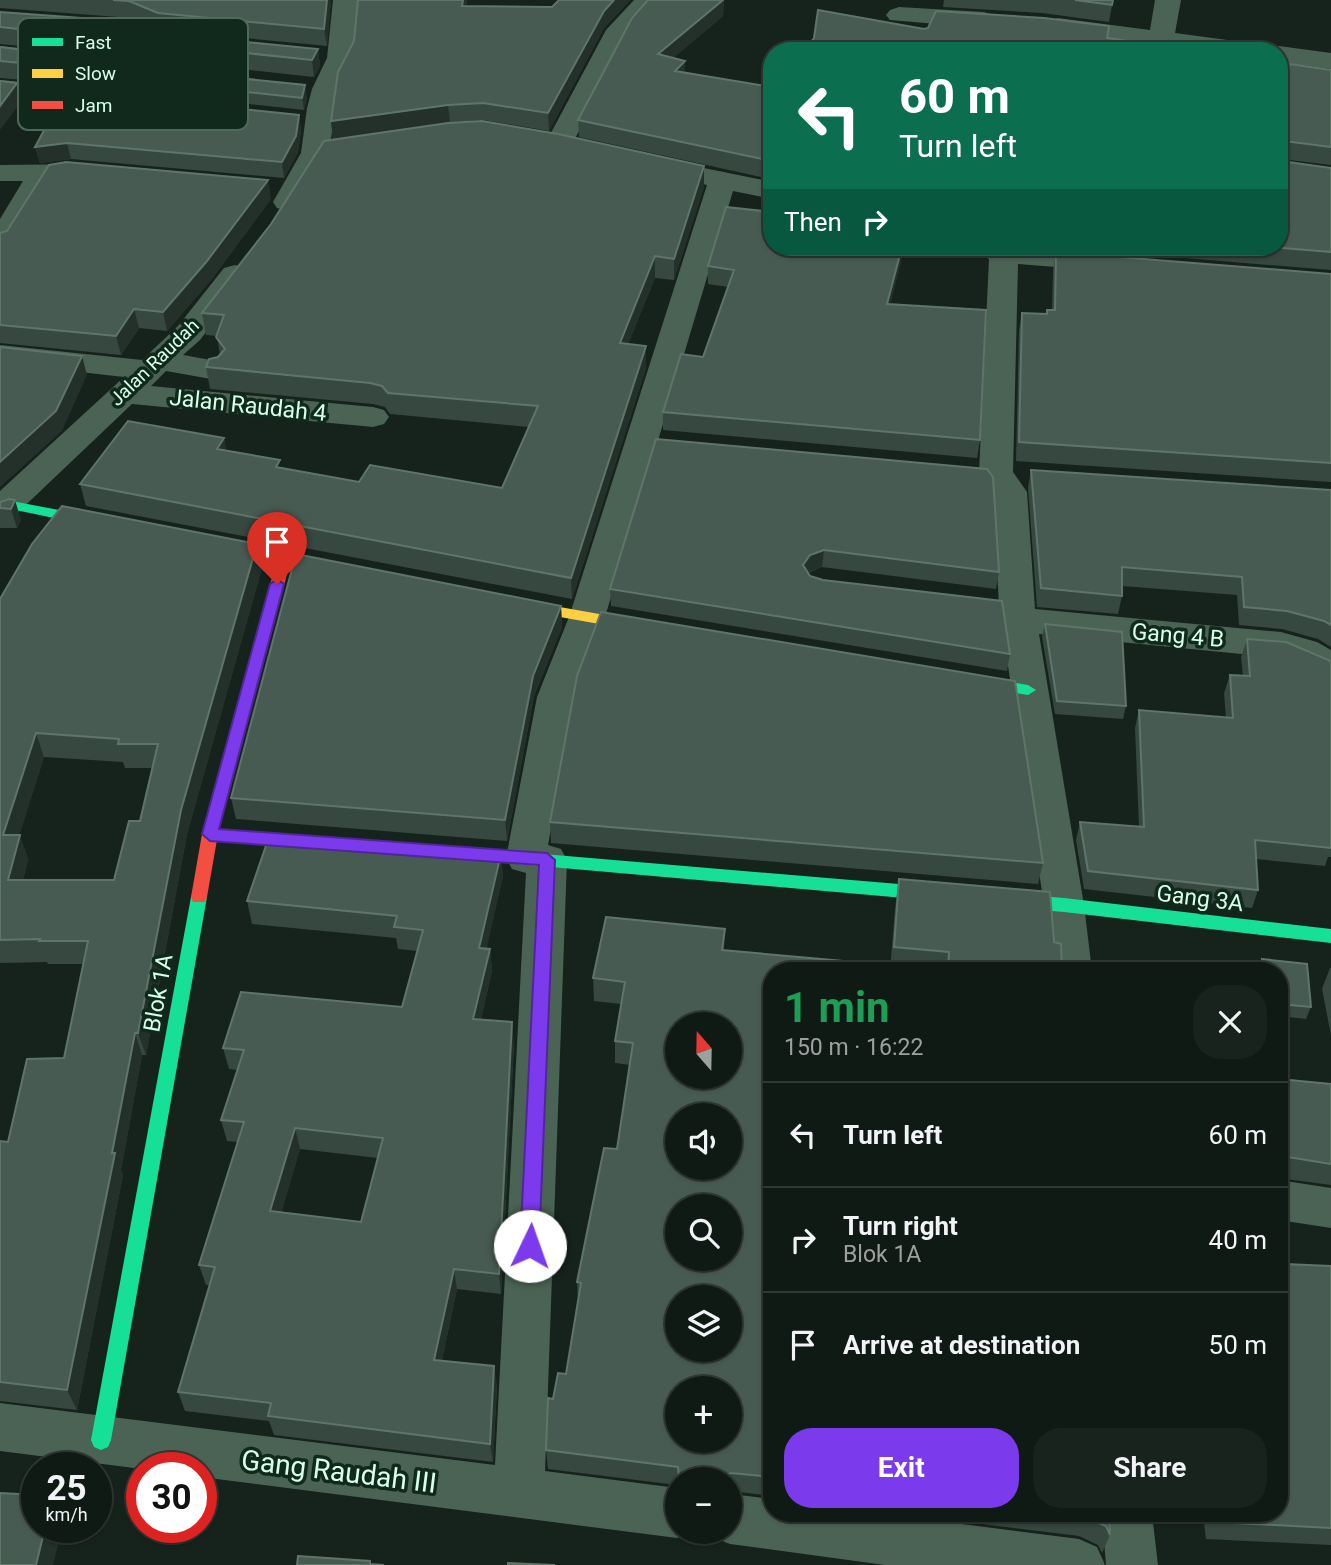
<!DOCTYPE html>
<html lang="en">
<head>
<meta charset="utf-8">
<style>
	:root { --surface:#101a15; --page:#19231e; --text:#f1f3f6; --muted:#9ca1a0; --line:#303834; --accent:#7c3aed }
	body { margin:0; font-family:Roboto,sans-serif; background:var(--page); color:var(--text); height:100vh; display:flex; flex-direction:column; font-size:26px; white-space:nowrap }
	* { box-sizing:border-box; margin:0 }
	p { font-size:23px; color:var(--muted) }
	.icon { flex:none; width:38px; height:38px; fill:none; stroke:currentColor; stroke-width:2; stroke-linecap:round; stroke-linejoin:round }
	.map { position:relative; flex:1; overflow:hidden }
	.sheet { position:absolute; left:763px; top:962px; width:525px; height:560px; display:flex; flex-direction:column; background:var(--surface); border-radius:28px; box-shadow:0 2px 5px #0004,0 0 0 2px var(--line) }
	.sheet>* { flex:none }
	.banner { position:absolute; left:763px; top:42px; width:525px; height:214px; border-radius:28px; box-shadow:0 2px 5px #0004,0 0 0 2px var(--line); background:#0b6e4f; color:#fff; overflow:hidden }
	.needle { width:46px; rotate:340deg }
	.fabs { position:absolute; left:665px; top:1012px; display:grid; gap:14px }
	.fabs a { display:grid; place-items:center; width:77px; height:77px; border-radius:50%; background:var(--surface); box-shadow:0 2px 5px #0004,0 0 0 2px var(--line); font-size:35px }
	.speed { position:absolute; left:21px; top:1452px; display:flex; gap:14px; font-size:35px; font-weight:700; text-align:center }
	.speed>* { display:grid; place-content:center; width:91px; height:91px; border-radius:50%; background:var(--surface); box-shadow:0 2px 5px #0004,0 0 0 2px var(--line); line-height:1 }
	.speed small { font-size:18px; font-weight:400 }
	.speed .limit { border:10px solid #d22; background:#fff; color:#111 }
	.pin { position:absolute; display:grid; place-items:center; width:60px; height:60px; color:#fff; margin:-72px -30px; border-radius:50% 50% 50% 0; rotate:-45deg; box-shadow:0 0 7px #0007 }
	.pin .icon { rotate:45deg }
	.me { position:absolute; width:77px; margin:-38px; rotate:3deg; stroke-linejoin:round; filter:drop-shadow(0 0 5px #0008) }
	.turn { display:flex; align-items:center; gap:24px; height:147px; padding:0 21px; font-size:32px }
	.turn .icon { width:91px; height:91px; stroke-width:2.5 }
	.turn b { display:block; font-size:49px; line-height:60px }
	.then { display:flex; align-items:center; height:66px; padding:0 21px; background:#0003; gap:14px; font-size:26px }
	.round { display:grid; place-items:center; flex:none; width:74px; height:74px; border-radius:28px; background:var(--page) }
	.overview { display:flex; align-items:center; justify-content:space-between; height:119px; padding:0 21px }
	h1 { font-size:42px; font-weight:700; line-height:52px; color:#1e9e55 }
	.primary-button { display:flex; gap:14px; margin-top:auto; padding:14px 21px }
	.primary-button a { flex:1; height:80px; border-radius:28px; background:var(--accent); color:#fff; font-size:28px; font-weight:700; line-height:80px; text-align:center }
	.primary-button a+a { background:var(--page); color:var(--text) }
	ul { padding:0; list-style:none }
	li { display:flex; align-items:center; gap:21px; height:105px; padding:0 21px; border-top:2px solid var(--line) }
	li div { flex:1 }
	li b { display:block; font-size:26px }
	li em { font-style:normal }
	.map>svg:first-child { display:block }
</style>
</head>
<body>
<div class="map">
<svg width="1331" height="1565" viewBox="0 0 1331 1565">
	<rect width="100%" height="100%" fill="#16231c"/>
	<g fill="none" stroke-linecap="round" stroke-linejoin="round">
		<!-- street -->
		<path fill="#4b6354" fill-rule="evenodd" d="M333,0H359L353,58L338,89L329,153L297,208L287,211L277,208L273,202L301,153L307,108L312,89L327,58Z
			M634,0H661L630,33L569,150L559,152L549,150L545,144L606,30Z
			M1155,0H1181L1175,33L1250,43L1259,45L1263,51H1189L1058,34L1049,31L1045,26L1049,21L1058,18L1150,30Z
			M899,7L984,12L993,15L997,20L993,25L984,28L890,20L886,15L890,10Z
			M0,46L135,60L144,62L148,68L144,74L135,76L0,62Z
			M1279,46L1331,53V69L1279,62V51H1268Z
			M0,80L115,91L124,93L128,99L124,105L115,107L0,96Z
			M95,164L105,166L109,172L105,178L52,180L10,249L0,252V219L23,181H0V165Z
			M699,167L772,182V199L733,191L605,617L575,697L548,845L561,849L567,860L545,1471L677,1488V1531H694L677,1538L201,1477V1468L142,1469L0,1451V1403L495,1465L526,873L512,869L506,858L537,697L569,617L707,185L689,181L685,175L689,169Z
			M970,247H1024L1106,253L1116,256L1121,262L1116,268L1106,271L1018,264L1013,472L1027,492L1035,609L1281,632L1317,642L1331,650V679L1281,658L1039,634L1084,905L1092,971H1050L1044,905L999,606L993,493L979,473L989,259L975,253Z
			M235,265L246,268L250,274L200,340L183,355L222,362L227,369L222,376L211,379L166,371L151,386L373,407L384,410L389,417L384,424L373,427L132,404L12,518L0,521V491L124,377L0,363V345L142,360L178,326L224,268Z
			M1279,1180L1331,1188V1228L1279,1220Z
			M730,1494L772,1499V1514H884L1079,1539L1097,1547L1105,1565H885L730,1544L712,1537L710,1531H730Z
			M1102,1514H1152L1158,1565H1106Z"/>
		<!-- fast -->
		<path fill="#16e098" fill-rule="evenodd" d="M6,500L107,519L114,524L107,529L1,507L0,503Z
			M965,675L1028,685L1036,690L1028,695L960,684L957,680L960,676Z
			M210,828L319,837L325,839L327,843L325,847L319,849L210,840L204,838L202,834L204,830Z
			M449,846L1064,898L1331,929V943L1064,912L449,858L443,856L441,852L443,848Z
			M199,891L205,892L207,897L111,1440L108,1447L101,1450L94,1447L91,1440L191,897L193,892Z"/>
		<!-- slow -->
		<path fill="#ffcf43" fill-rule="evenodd" d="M207,539L347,566L354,571L347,576L202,547L200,544Z
			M509,598L650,623L657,628L650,633L504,607L502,603L504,599Z"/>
		<!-- jam -->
		<path fill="#f24e42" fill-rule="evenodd" d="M284,554L291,559L218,834L207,897L205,902H193L191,897L202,834L277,559Z"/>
	</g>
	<!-- wall -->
	<path fill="#374840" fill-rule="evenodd" d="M0,0H331L327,46L162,30L132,18L0,8Z
		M358,0H467L466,6L552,7L559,0H630L604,28L549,131L484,120L450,122L333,139L331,121L354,41Z
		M648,0H724L723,16L673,58L685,61V72L772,87V166L761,177L579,137L578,120Z
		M944,0H1113L1109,22L1042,13L943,7Z
		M0,12L152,33L318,49L320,66L314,77L70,51L63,46L60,50L0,44Z
		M0,47L41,52L46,70L37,81L0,78Z
		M1279,68L1289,69L1331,70V165L1281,159V161L1331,168V270L1052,247H1279Z
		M78,74L307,97L304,110L81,86Z
		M299,115L301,131L298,152L284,178L71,159L40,163L35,147Z
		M704,187L674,280L655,278L628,344L646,346V368L572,599L86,506L80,484L224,438L226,450L281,468L359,482L502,488L529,427L390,414L385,407L373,404L210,389L206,367L220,355L217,336L206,335L202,313Z
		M271,199L211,280L167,331L139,328L121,355L0,343V233Z
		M772,212L890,304L980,440L977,458L663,430V412L703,357L728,287L708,284V266Z
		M1056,252L1331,274V482L1016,461L1019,331L1022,313L1046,314L1047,310H1052L1053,270Z
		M656,439L999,572L996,589L822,567L808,573L810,576L1010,654L1007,671L611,606L610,589Z
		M1031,470L1331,490V647L1318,639L1282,629L1239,625L1237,595L1122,586V596L1118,614L1037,607L1028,488Z
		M9,499L21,520L17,528H0V502Z
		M257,544L262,568L187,834L146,1055H142L121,1170L123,1175L77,1410L0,1401V1141L8,1142L64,1058L83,964H48L47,962L0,963V599ZM44,757L123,762L125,768H153L140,821L114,880H23L28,859L19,835Z
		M561,606L562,627L534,696L507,841L236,819L231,798Z
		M1045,624L1126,706L1123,719L1055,714L1042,637Z
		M1247,639L1331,661V857H1328L1325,866L1256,859L1258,890L1252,908L1084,889L1076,840L1080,822L1139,827L1135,728L1139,710L1226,718L1224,693L1230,675L1243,676L1241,657Z
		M550,822L1043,863L1038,884L551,843Z
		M503,876L486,948L490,949L492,971L481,1019L514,1044L501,1294L457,1289L442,1360L497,1385L493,1462L274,1435L269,1421L185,1411L178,1392L210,1285H206L199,1265L238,1142L227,1141L221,1120L237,1070L229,1069L223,1048L402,1007L417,951L398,949L396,938L252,924L247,901ZM300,1149L378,1158L361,1222L281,1213Z
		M899,879L1054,942L1062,971H890L895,909Z
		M725,929L724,950L772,971V1496L730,1491V1479H677V1485L548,1469L546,1450L553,1399L566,1374L578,1302L577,1282L617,1149L630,1065L615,1063V1041L621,1004L594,1001L593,978Z
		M1262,959L1307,964L1311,1007L1306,1019L1279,1016V971H1257Z
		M1330,968H1331V1035L1322,989Z
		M1279,1079L1331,1084V1185L1279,1178Z
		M1285,1264L1331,1266V1545L1206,1539L1203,1514H1279Z
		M902,1514H1109L1110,1535L1102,1553L1098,1545L1079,1536Z"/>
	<!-- shaded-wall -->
	<path fill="#23312a" d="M327,0H331L327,46L324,29Z
		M463,0H467L464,24L462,6Z
		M614,0H630L604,28L549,131L548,113L604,11Z
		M723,0H724L723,16L658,71V54Z
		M59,29L63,46L60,50L56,33Z
		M318,49L320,66L314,77L312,60Z
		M41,52L46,70L37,81L32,64Z
		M685,61V78L675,71Z
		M17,83L22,101L0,130V106Z
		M305,85L307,97L304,110L302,98Z
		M448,105L450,122L333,139L331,121Z
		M299,115L301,131L298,152L284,178L282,162Z
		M67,143L71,159L40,163L35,147Z
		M772,149V166L761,177L762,159Z
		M704,166V187L674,280V259Z
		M268,180L271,199L211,280L167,331L163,312Z
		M902,247H905L886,322L887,304Z
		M655,256V278L620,365V343Z
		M134,309L139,328L121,355L116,336Z
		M646,346V368L572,599L571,578Z
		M82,356L87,375L62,431L0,487V462Z
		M224,438L228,460L217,449Z
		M15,500L21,520L17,528L11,509Z
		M257,544L262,568L187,834L146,1055L138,1033L181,810Z
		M824,550L822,567L809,572L801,582L803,565L810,555Z
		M561,606L562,627L534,696L507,841L505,820L533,676Z
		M36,733L44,757L12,859L3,835Z
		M20,835L28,859L17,903L8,880Z
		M501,854L503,876L482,970L479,948Z
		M490,949L492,971L476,1040L473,1019Z
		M512,1022L514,1044L501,1294L499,1274Z
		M135,1033L142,1055L121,1170L123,1175L77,1410L67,1390Z
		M295,1128L300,1149L276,1232L270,1211Z
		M1288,1157L1279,1177V1175L1285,1162Z
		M454,1269L457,1289L438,1379L434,1360Z
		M494,1366L497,1385L493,1462L490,1444Z
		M731,1473L730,1491V1492V1479H728V1475Z
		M45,1528H62L53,1565H36Z"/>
	<!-- building -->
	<path fill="#485b52" stroke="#5f756a" stroke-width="2" fill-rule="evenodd" d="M113,0H327L324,29L158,13L129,1Z
		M358,0H463L462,6L552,7L559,0H614L604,11L548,113L483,103L448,105L331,121L338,72L354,41Z
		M648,0H723L658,54L685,61L675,71L772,87V149L762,159L578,120L632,18Z
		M1075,0H1113L1112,5Z
		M818,10L924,29L928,28L936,11L1044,18L1109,26L1107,38L1199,51H804L814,38Z
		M0,12L123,21L152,33L318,49L312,60L66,34L59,29L56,33L0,27Z
		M0,47L41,52L32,64L0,61Z
		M85,62L305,85L302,98L78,74Z
		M1290,64L1331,70V147L1284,141L1281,144V161L1331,168V252L1270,247H1279V68L1289,69Z
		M0,81L17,83L0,106Z
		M66,90L299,115L296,136L282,162L67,143L35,147Z
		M482,121L558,134L704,166L674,259L655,256L620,343L646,346L571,578L80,484L128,421L224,438L217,449L280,460L276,467L359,482L370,465L502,488L538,406L388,393L382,386L370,383L206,367L209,359L218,357L225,349L216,337L224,315L202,313L271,224L324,141L448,123Z
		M66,162L268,180L207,261L163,312L134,309L116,336L0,325V233L7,231L49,165Z
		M726,207L772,212V247H902L887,304L986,310L980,440L663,412L681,354L703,357L734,270L708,266Z
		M1056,252L1331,274V463L1019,442L1022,313L1047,314V310H1055Z
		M0,347L82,356L56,411L0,462Z
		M656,439L987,469L993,477L999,572L824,550L810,555L803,565L810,576L823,580L1002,601L1010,654L610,589Z
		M1031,470L1331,490V625L1324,621L1287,611L1244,607L1242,577L1122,567V596L1041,588Z
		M9,499L15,500L11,509L0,508V502Z
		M62,506L257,544L181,810L138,1033H135L112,1153H115L67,1390L0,1382V1141L8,1142L27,1059L64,1058L88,941H39L40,939L0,940V599L32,544ZM36,733L119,739L118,744H158L140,821H129L114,880H8L20,835H3Z
		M296,554L561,606L533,676L505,820L231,798Z
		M601,612L1015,681L1043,863L550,822L577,676Z
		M1045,624L1122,632L1126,706L1057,701Z
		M1247,639L1286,642L1331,661V848L1255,840L1258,890L1088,871L1080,822L1144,827L1139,710L1233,718L1230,675L1250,676Z
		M270,834L501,854L479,948L490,949L473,1019L512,1022L499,1274L454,1269L434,1360L494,1366L490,1444L268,1416L271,1403L178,1392L215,1267L199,1265L244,1122L221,1120L244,1050L223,1048L241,992L402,1007L423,930L394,927L397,916L247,901ZM295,1128L383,1138L361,1222L270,1211Z
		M899,879L1050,892L1054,942L1061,944L1062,971H948L949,952L894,947Z
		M606,917L725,929L722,950L854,962L853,971H772V1477L731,1473L728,1475V1479H679L678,1467L546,1450L548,1398L553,1399L558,1373L566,1374L581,1283L577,1282L604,1148L617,1149L633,1043L615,1041L625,982L593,978ZM677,1024H730V1076H677ZM677,1115H730V1167H677ZM677,1206H730V1258H677ZM677,1297H730V1349H677ZM677,1388H730V1440H677Z
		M1262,959L1307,964L1311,1007L1279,1004V971H1263Z
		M1279,1079L1331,1084V1164L1288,1157L1285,1162L1279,1161Z
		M1279,1230L1285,1264L1331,1266V1528L1215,1522L1214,1514H1279Z
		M0,1493L37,1495V1528H45L36,1565H0Z
		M1052,1514H1109L1110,1535L1106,1526L1086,1518Z
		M298,1556L370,1561V1564L384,1565H297Z
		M508,1563L555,1565H508Z"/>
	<!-- route -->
	<path fill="#7c3aed" stroke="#51269a" stroke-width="2" d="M277,579L284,584L219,829L547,853L555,860L539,1246L537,1252L530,1255L523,1252L520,1246L539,865L210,841L202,834L270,584Z"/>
	<g text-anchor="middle" stroke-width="7" stroke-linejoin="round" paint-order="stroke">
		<!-- far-street labels -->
		<g font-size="19" fill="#d8ffe9" stroke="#10291c">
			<text transform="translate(154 362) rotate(-44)" y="7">Jalan Raudah</text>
		</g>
		<!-- street labels -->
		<g font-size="23" fill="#d8ffe9" stroke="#10291c">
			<text transform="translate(248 405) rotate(6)" y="8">Jalan Raudah 4</text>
			<text transform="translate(1178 635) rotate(5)" y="8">Gang 4 B</text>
			<text transform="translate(1200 898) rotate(7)" y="8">Gang 3A</text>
			<text transform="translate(158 993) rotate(-80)" y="8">Blok 1A</text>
		</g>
		<!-- near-street labels -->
		<g font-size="28" fill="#d8ffe9" stroke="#10291c">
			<text transform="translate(339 1471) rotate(7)" y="10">Gang Raudah III</text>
		</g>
	</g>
	<!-- legend -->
	<rect x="18" y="18" width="230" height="112" rx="10" fill="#10291c" stroke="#4c695a" stroke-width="2"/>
	<rect x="32" y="38" width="31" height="8" fill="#16e098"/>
	<rect x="32" y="69" width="31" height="9" fill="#ffcf43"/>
	<rect x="32" y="101" width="31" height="8" fill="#f24e42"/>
	<g font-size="19" fill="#d8ffe9">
		<text x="75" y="49">Fast</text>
		<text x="75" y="80">Slow</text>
		<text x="75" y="112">Jam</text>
	</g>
</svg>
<div class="fabs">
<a><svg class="needle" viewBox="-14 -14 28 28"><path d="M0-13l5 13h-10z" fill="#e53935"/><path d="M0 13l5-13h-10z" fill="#9ca1a0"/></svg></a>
<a><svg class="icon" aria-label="sound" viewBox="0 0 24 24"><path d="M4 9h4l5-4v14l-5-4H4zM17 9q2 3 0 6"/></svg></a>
<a><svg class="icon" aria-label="search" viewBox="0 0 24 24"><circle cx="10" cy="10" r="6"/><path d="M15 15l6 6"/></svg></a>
<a><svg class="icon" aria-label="layers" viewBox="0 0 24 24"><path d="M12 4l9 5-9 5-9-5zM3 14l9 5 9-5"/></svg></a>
<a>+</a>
<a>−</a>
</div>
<div class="speed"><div>25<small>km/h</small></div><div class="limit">30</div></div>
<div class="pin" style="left:277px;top:584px;background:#d93025"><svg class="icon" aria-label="arrive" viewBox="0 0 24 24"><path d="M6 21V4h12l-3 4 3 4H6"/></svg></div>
<svg class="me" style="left:530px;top:1246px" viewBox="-20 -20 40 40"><circle r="19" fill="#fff"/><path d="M0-13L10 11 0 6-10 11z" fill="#7c3aed"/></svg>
<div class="banner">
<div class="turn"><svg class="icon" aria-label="left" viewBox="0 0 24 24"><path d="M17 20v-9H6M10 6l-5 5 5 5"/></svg><div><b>60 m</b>Turn left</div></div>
<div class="then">Then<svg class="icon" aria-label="right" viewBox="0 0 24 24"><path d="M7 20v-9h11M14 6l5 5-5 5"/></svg></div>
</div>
<section class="sheet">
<div class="overview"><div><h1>1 min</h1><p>150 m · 16:22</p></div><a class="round"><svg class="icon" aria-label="close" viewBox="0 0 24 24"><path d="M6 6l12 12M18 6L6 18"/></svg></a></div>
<ul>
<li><svg class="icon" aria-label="left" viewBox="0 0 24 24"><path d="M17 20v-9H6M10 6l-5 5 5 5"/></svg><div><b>Turn left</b></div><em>60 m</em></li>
<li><svg class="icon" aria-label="right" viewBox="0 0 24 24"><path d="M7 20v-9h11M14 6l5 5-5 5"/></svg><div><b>Turn right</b><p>Blok 1A</p></div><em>40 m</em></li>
<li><svg class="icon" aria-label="arrive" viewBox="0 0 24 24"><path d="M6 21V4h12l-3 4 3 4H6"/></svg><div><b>Arrive at destination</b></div><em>50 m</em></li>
</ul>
<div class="primary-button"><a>Exit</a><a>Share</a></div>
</section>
</div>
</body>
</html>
